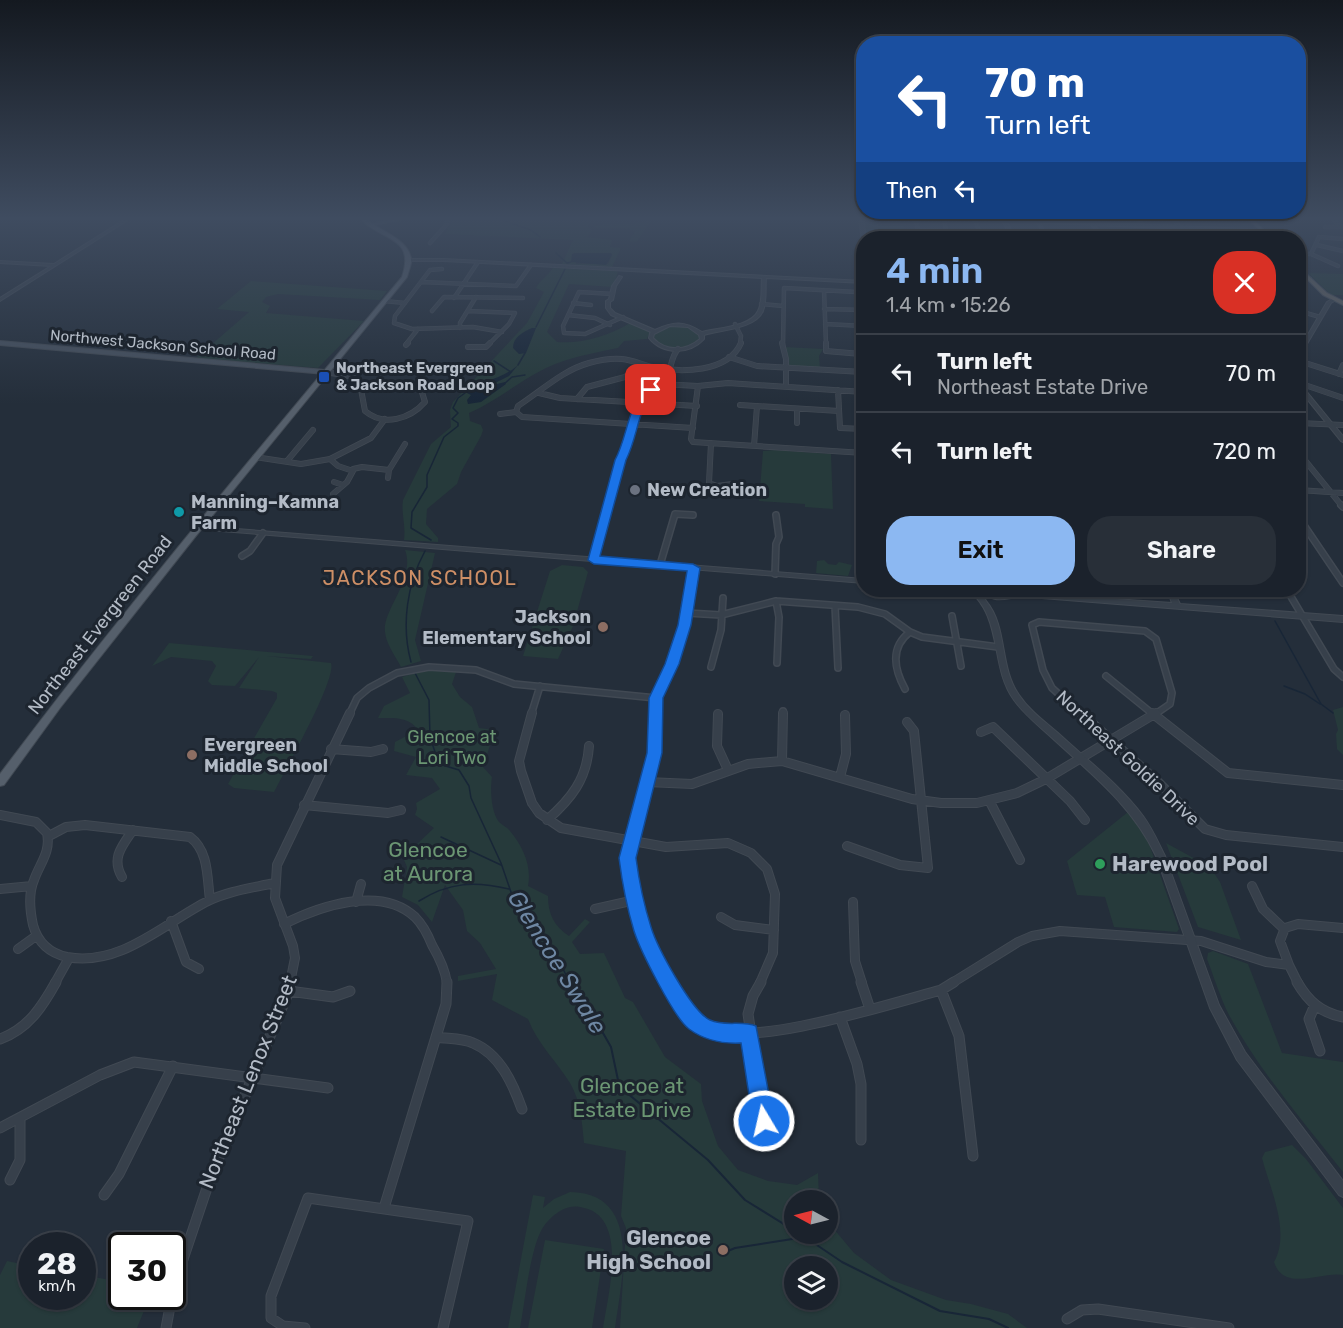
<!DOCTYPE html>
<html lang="en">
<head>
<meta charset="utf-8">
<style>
	:root { --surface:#1b222c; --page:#282f38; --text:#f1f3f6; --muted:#a0a4a9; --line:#393f48; --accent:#8cb8f2 }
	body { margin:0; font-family:Rubik,sans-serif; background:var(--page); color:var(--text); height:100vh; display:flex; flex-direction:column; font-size:22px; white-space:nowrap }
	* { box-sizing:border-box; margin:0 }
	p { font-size:20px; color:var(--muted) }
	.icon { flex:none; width:33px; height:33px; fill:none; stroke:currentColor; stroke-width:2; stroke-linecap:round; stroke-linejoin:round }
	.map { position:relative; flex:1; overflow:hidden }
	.drawer { position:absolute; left:856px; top:231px; width:450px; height:366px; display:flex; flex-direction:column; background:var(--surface); border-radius:24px; box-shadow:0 2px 4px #0004,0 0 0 2px var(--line) }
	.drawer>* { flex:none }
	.top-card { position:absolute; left:856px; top:36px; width:450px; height:183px; border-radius:24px; box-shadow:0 2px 4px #0004,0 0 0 2px var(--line); background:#1a4fa0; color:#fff; overflow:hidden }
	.needle { width:39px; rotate:277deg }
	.buttons { position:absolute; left:784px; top:1190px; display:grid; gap:12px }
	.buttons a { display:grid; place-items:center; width:54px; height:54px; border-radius:50%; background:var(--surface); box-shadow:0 2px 4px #0004,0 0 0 2px var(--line); font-size:30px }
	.speed { position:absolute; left:18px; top:1232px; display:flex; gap:12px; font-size:30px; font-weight:700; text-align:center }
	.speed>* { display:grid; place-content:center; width:78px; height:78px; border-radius:50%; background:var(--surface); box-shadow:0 2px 4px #0004,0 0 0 2px var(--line); line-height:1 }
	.speed small { font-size:15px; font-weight:400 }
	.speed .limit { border:3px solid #111; border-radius:9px; background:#fff; color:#111 }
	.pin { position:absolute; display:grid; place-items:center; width:51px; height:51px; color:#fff; margin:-26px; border-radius:12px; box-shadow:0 3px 9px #0006 }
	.me { position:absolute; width:66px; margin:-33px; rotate:351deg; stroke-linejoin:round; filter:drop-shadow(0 0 4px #0008) }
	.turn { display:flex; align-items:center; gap:21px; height:126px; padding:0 30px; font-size:27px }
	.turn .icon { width:78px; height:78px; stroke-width:2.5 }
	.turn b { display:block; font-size:42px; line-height:51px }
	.then { display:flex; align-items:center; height:57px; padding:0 30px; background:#0003; gap:12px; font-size:22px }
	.round { display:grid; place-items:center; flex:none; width:63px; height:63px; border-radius:24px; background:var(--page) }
	.overview { display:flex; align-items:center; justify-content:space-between; height:102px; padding:0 30px }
	h1 { font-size:36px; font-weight:600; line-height:45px; color:var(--accent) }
	.button { display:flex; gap:12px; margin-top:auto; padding:12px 30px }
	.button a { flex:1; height:69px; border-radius:24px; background:var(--accent); color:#111; font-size:24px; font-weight:600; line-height:69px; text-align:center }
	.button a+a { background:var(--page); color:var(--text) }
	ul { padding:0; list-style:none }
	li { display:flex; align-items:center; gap:18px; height:78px; padding:0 30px; border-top:2px solid var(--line) }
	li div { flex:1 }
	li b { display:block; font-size:22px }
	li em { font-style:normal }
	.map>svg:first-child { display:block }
</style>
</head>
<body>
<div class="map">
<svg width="1343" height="1328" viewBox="0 0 1343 1328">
	<rect width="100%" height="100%" fill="#242e3a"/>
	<!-- green -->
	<path fill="#263a3b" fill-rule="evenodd" d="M454,218H592L588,226L592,231L587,237L612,240L610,247L621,248L612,267L562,264L573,240L445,234ZM575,253H611L612,255L608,264H576Z
		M653,218C649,228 642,232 637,242L629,241L635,232L630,229L592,227C609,220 634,229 653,218Z
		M865,224L903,226L905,238H867Z
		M553,268L614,270L618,272L613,287L569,284L547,332L557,342C582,344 608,336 630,323L650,331L647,339L624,341L618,348C594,353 569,357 546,368C519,381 497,401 469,413L470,421L481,425L483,430L481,436L461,472L457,484L427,509L426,524L438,538V542L404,540C406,525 401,514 403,500L431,444L451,427L450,410L453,402L527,323L544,292L536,288C540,280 547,277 553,268Z
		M1308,273L1343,274V295H1331Z
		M251,281L387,291L380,300L278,294L266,297L262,302L270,306L266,313L364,321L318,368L196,358L249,312L217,309Z
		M670,326L687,327L699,333L700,339C687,351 665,352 653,339L654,333Z
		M784,347L823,349L819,356L820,369L789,366Z
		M775,450L831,454L833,509L805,507V504L759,501L763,451Z
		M405,550L435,553L415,640L421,661L401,667C396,657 386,644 385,632C382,610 416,579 405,550Z
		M824,560L828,564L836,565L839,562L852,565L848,576L816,573L817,561Z
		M562,565L583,567L588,572L573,626L558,659L523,656L550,571Z
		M169,643L313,656L311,659L266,656L331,663C337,679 284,772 274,792L234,788L228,784L277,698V693L272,691L239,688L259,657L235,686L212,685L208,681L216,666L212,661L171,657L152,666Z
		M426,670L456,672L452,684L460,697L472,707L479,728L495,730L483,767L492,777C490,789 491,812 499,822C502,825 507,827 510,831C523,846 532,867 528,886L548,896C548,914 554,926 569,936L585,919L590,922L572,942L580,954L604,953L625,998L633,1002L665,1057L701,1084L702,1101L718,1146L738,1170L768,1181L797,1185L818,1173L819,1200H795V1233H828V1222L854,1253L891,1280L946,1300L971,1304L1008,1314L1027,1328H620L626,1228L621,1216L626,1151L584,1143C582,1123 581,1102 570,1083C557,1062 537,1043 528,1019L492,1000L497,974L458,981V976L496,969L480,943L467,931L463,910L445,885L432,922L418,905L402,897L407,867L399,848L415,846L434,828L415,815L417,809L416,803L440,789L432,778L406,775L416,757L394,751L395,742L418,730C409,716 392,718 378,718L384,706L410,693L402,677ZM795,1266H828V1299H795Z
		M1343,707V755L1337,749L1336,734L1338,730L1333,710Z
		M1128,812L1147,838L1179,929L1177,932L1114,927L1105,897L1077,895L1067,861Z
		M1166,843L1210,867L1220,882L1241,940L1198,927Z
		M1213,951L1248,964L1282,1053L1343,1062V1172C1303,1121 1260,1072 1229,1015C1220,997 1214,977 1207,959L1208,953Z
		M1292,1145L1306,1159L1343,1208V1275C1321,1271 1284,1293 1274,1262C1291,1232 1270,1189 1262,1158L1265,1152Z
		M570,1192C644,1193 621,1282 615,1328H603C608,1294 630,1214 580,1207C564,1204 550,1217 542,1229C530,1250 525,1302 520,1328H508L533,1195L545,1197L543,1208L554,1199Z
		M545,1240L604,1249L592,1328H528Z
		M7,1261L31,1266L32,1296H82L83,1275L121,1282L122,1296H150L137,1328H0V1275Z"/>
	<!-- water -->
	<path fill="#182637" d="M575,253H611L612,255L606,265L571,262L572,254Z
		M532,328H536L526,353L519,354L513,348C513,337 523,332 532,328Z
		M518,365L509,376L489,386L505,382L506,384L481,402L468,404L467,400L471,395L465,392C481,381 503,379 518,365Z"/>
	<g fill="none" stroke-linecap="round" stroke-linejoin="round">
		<!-- stream-far1 -->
		<path stroke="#182637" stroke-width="1.5" d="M496,218L531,230L540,237
			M556,253L567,263L571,262
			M536,327L565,269
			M494,361L511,372
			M518,365L525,353
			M504,384L512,377L525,375
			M431,540L411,528L412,512L427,487V475L444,437L458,426V423L452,419L458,413L453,408L458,398L465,393
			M1275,621L1321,704L1333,713
			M411,662C401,625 407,584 425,551
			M415,673L429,700L430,737L439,764L459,770L469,786L471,798L501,863L513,898L555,953L570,983
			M1284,686L1305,694L1320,704
			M441,837L501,865
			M419,901C449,882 475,881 509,889"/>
		<!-- stream -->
		<path stroke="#182637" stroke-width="2" d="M569,982L583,1009L603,1033L611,1047L618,1080L627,1093L708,1160L745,1200L795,1231
			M799,1233L842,1262L940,1311L989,1319L1008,1328
			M721,1254L735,1248L805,1237"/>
		<!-- minor-far4 casing -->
		<g stroke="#414953" stroke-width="4.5">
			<path id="minor-far4" d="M915,218L920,238
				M962,218L1262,231
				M974,218L982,238
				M1137,218L1143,226
				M1172,218L1180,227
				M1331,218L1342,227
				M1037,220L1047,238
				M1092,224L1103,238
				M1325,227H1342
				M918,230L946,231L944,218
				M1145,233H1172
				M430,243L447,224L449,218
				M1317,245L1343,251
				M1299,254H1311L1338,266
				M1311,254L1319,237L1343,239
				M442,269L430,270L395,316L394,323L412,329L473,327L502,332
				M421,282L516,286L531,265
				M824,290L826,344
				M613,294L579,292L563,326L564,333L585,334L623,317
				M454,298L478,262
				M384,301L405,303
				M573,303L591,305
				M761,304L783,306
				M824,309L864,310
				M432,311L444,297L523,298
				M468,311L515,313L509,324L489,344
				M1299,311L1320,317
				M568,315L595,318L610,325
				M735,324L741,336L740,344
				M825,324L864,326
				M859,325L861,344
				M460,328V323L476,297
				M406,344L418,329
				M783,344L784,288L856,292L858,310"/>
		</g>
		<!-- minor-far3 casing -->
		<g stroke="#414953" stroke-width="6">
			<path id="minor-far3" d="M782,343L786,359V387
				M826,343V351L861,354
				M861,343L864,384
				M406,345L408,343
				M468,347H486L490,343
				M729,357L757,366L863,372
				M1299,361L1343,375
				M325,372L355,377L360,384L365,411C384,427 410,419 425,402L421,389L399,384L362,389
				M1339,374L1343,365
				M1299,383L1343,398
				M660,384L698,386L728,383L864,392
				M698,386L691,439L693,442L864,453
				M838,390L840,428L864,429
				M539,393L560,398L697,406
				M577,399L587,387L625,377L642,365
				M740,405L839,411
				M797,409V423
				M516,412L518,406C541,391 563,370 589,363C600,360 611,358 622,359C633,360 643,365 653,367C680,373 728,373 741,343
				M516,412L522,417L693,428
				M500,414L516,412
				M1299,423L1343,425
				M711,443L709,483L717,486L732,484
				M754,446L757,406
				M1299,453L1342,506
				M255,457L301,464L330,459L371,438L385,419
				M330,459L338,466L353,471L347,482L333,494
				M287,461L313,430
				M353,469L362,467L389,470
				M388,478L389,470L405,444
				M334,482L343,485
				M1299,490L1343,493
				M858,494L864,495
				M609,506L638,406C644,393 656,390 665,379C672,370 670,358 678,349"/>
		</g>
		<!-- minor-far2 casing -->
		<g stroke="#414953" stroke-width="8">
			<path id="minor-far2" d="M1341,505L1343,507
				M1299,518L1343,583
				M242,556L250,551L263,533
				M594,560L609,505
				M660,565L675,514L693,515
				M775,574L776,544L779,537L776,515
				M1287,590L1334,669L1343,677
				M776,601L779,617L777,663
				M835,606L838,668
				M687,613L721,615L776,601L858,607L885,614L910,632L922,637L998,647
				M952,616L961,666
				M711,667L721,630L723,598
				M1106,676L1154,715
				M905,689C894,669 890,647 910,632
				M349,715L357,698L369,688L397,673L429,667L476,670L514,684L656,698
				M531,715L540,686
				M655,715C656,693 666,683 673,663C683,632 688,600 694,568
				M783,715V711
				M1082,715L1052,688L1043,670L1032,625L1039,622L1145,631L1156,639L1172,693L1170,704L1154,715"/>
		</g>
		<!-- minor-far1 casing -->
		<g stroke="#414953" stroke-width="10">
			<path id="minor-far1" d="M532,713L519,761L521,771L532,803L539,813L561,828L666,847L728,843L751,853L767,869L775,894L773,953L760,983
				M655,713L654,753L628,858L643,932L670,983
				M1081,713L1111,740
				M1152,713L1228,773L1343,785
				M718,714L717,746L728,770
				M981,732L993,727L1070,801L1085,820
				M1111,740L1159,783L1205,829L1226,835L1343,847
				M1111,740L1156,713
				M331,749L371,752L383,749
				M782,761L783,713
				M840,777L846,754L845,715
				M647,782L692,784L748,764L782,761L912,799L941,803H977L1017,793L1046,779L1111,740
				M990,802L1020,860
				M304,805L388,813L401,810
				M0,815L36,822L47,833C51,852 40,863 34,880C28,894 30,911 33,925C38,943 49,953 67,957C121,967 164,923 208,901C228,891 252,888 274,883
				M547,820C571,799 587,779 589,746
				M49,836L66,827L85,825L190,837C209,851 207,878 210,900
				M847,846L900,865L928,868L914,731L907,722
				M122,877C111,858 122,846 133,830
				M1252,886L1263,909L1284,929
				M0,889L32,886
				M356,902L361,884
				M853,902L855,961L862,983
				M595,909L635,900
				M721,917L735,925L774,930
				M171,921L186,962L199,969
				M284,924C320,906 381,885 415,917C423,925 428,935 432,945C439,957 445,969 447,983
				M18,949L36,936
				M1289,965L1280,941L1285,928L1298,924L1343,928
				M55,983L69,958
				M290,983L295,958L293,946L275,898L277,865L350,713
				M952,983L1018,942L1032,936L1060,931L1201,941L1266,962L1289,965L1298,983"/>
		</g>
		<!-- minor casing -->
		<g stroke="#414953" stroke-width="11">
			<path id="minor" d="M669,982C679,999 687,1018 705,1028C747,1050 893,1003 941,990L954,982
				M761,982L753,996L748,1014L764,1121
				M861,982L870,1009
				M1297,982C1308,1001 1321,1013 1343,1017
				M941,990L959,1036L973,1156
				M289,991L333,997L350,991
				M1315,1005L1309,1019L1320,1051
				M840,1017L857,1064L861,1084V1140
				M436,1037C448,1039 462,1038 473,1043C500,1054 513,1084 522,1109
				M0,1039C28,1029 42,1007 56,982
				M0,1128L100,1075L134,1062L328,1088
				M10,1180L20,1160V1119
				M104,1195L119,1174L173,1066
				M384,1208L446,1004L447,982
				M172,1292L211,1176L289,991L291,982
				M1067,1319L1082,1310L1098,1309L1229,1328
				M166,1328L172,1296
				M305,1328L283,1326L271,1318V1296L308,1198L468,1221L443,1328"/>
		</g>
		<!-- tertiary casing -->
		<g stroke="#414953" stroke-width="2">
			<path id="tertiary" d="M127,218H131L0,301V298L51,266L0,263V261L54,264Z
				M859,218H863L866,238H864V243L862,242Z
				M1001,218H1005L1015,238H1011Z
				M409,259H444L864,281V283L766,278C765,289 767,301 763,311C755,329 720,330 704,335V339C689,355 663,355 649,338L650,333L651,332L611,315L606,308V301L609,299L612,286L619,276L622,277L616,286L613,300L610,302V308L615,313L655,330C674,321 684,321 702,332C716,328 751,327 758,311C763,301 761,288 762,278L444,261H408V259ZM670,326L688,327L699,335L700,339C686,351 666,352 653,338L654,334Z
				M1299,277H1309L1311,278L1309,279H1299Z
				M1332,299L1336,300L1331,303L1301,354L1299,355V350L1327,302Z
				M1299,384L1301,385L1343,436V442L1341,441L1299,389Z
				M198,526L864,579V583L196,529L195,528Z
				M950,590C957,589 974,589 981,594C981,594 986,600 986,601C1008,627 999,667 1019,695C1029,710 1044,721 1058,733C1087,760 1119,784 1143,816C1152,828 1158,842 1165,856L1219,1005L1245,1052L1343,1181V1197L1339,1195L1237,1060L1210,1008L1156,856C1132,805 1090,773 1050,736C1037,724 1024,714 1014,700C996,675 999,644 988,617C985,609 981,603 976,597L953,592Z
				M992,590H1008L1029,593L1172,603L1167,590H1173L1180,604L1343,616V622L1029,597L1012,595L1011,598C1006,599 995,601 991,597L992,595L1005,594L993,592Z"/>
		</g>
		<!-- secondary casing -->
		<g stroke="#414953" stroke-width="2">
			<path id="secondary" d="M401,218H409L369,226L367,225Z
				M0,341L325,370L328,372L325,374L0,345Z"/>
		</g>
		<!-- primary casing -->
		<g stroke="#414953" stroke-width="2">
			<path id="primary" d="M360,218H364C379,231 413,240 411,263C410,268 408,273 407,277L195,537L60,708L4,785L0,786V774C128,603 266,441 402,277C416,235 381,242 360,218Z"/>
		</g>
		<!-- trunk casing -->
		<g stroke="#434b55" stroke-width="2">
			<path id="trunk" d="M1247,218H1251L1272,238H1268Z
				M1299,267L1327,293L1343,301V305L1323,295L1299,271Z"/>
		</g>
		<!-- minor-far4 -->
		<use href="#minor-far4" stroke="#37404b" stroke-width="3"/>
		<!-- minor-far3 -->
		<use href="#minor-far3" stroke="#37404b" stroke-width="4.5"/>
		<!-- minor-far2 -->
		<use href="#minor-far2" stroke="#37404b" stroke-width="5"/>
		<!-- minor-far1 -->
		<use href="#minor-far1" stroke="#37404b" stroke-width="8"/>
		<!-- minor -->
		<use href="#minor" stroke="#37404b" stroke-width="9"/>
		<!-- tertiary -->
		<use href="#tertiary" fill="#37404b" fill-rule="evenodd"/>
		<!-- secondary -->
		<use href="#secondary" fill="#46505d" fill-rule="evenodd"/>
		<!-- primary -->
		<use href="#primary" fill="#555f6b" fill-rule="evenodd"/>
		<!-- trunk -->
		<use href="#trunk" fill="#626260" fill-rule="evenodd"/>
	</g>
	<!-- sky -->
	<linearGradient id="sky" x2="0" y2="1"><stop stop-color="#141920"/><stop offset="0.54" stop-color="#3f4c60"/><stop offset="1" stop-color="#3f4c60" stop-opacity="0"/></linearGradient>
	<rect width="1343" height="404" fill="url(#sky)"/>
	<!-- route -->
	<path fill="#1a73e8" stroke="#114b97" stroke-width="1.5" d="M647,388L655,390C636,412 639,434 626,460L600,556L693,564L700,568L691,625L679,664L663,698L662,753L636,858C639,881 644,905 651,927C657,947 692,1012 710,1020C725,1027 742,1020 756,1026L774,1121L771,1128L764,1131L756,1128L753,1121L741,1043C722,1044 704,1040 689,1029C674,1018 640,950 634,931C627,908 622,882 619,858L647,753L649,698L665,664L678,625L687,571L594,564L588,560L615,460C628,436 627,406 647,388Z"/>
	<!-- markers -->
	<rect fill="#1a4fb4" stroke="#1d252f" stroke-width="2" x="318" y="371" width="12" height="12" rx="3"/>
	<circle fill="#6b7280" stroke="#1d252f" stroke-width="2" cx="635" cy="490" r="6"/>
	<circle fill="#0f9aa8" stroke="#1d252f" stroke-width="2" cx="179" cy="512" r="6"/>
	<g fill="#8d6e63" stroke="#1d252f" stroke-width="2">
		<circle cx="603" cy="627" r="6"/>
		<circle cx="192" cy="755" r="6"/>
		<circle cx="723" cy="1250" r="6"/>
	</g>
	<circle fill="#2e9e5b" stroke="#1d252f" stroke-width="2" cx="1100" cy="864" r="6"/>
	<g text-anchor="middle" stroke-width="6" stroke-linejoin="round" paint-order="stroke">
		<!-- far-street labels -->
		<g font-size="15" fill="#b3bbc6" stroke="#1d252f">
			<text transform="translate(163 345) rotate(5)" y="5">Northwest Jackson School Road</text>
		</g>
		<!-- far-poi labels -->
		<g font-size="15" font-weight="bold" fill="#b3bbc6" stroke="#1d252f" text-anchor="start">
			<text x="336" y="373">Northeast Evergreen<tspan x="336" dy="17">&amp; Jackson Road Loop</tspan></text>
		</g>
		<!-- poi labels -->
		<g font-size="18" font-weight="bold" fill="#b3bbc6" stroke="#1d252f" text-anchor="start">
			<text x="647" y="496">New Creation</text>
			<text x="191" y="508">Manning–Kamna<tspan x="191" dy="21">Farm</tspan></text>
			<text x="591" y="623" text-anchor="end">Jackson<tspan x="591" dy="21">Elementary School</tspan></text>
			<text x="204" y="751">Evergreen<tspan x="204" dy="21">Middle School</tspan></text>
		</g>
		<!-- street labels -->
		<g font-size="18" fill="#b3bbc6" stroke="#1d252f">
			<text transform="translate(100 625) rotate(-52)" y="6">Northeast Evergreen Road</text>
			<text transform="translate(1128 758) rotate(43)" y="6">Northeast Goldie Drive</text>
		</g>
		<!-- park labels -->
		<g font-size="18" fill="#6b9673" stroke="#1d252f">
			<text x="452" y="743">Glencoe at<tspan x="452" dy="21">Lori Two</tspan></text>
		</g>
		<!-- neighbourhood labels -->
		<g font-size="20" letter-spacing="1.5" fill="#ce8f66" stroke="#1d252f">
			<text x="420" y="585">JACKSON SCHOOL</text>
		</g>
		<!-- near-park labels -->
		<g font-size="21" fill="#6b9673" stroke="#1d252f">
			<text x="428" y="857">Glencoe<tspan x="428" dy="24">at Aurora</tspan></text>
			<text x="632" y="1093">Glencoe at<tspan x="632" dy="24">Estate Drive</tspan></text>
		</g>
		<!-- near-poi labels -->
		<g font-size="21" font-weight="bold" fill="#b3bbc6" stroke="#1d252f" text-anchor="start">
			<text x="1112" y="871">Harewood Pool</text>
			<text x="711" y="1245" text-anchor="end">Glencoe<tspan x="711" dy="24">High School</tspan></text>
		</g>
		<!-- near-street labels -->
		<g font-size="21" fill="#b3bbc6" stroke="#1d252f">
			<text transform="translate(248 1082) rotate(-68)" y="7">Northeast Lenox Street</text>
		</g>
		<!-- near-water labels -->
		<g font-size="24" font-style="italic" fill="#6e87a3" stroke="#1d252f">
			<text transform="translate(557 962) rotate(58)" y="8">Glencoe Swale</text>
		</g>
	</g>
</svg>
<div class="buttons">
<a><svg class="needle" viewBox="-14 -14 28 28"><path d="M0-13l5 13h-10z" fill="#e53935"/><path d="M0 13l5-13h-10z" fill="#a0a4a9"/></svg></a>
<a><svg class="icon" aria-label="layers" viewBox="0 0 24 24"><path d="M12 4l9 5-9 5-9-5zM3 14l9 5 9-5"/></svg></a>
</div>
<div class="speed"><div>28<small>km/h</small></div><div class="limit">30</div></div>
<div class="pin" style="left:651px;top:390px;background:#d93025"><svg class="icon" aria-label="arrive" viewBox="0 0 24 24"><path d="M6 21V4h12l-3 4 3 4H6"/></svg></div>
<svg class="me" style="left:764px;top:1121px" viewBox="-20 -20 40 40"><circle r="17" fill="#1a73e8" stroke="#fff" stroke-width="3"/><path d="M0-11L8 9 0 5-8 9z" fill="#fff"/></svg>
<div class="top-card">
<div class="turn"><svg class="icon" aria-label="left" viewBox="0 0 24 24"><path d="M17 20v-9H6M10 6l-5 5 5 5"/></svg><div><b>70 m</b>Turn left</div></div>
<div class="then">Then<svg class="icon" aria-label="left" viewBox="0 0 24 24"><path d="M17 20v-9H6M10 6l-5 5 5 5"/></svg></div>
</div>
<section class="drawer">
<div class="overview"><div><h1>4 min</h1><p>1.4 km · 15:26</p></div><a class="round" style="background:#d93025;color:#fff"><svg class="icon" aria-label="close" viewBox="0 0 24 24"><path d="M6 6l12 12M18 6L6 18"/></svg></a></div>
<ul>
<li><svg class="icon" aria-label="left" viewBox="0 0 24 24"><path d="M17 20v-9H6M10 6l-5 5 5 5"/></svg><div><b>Turn left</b><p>Northeast Estate Drive</p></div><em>70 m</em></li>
<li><svg class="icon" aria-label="left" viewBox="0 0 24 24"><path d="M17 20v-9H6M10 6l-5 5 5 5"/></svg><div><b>Turn left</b></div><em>720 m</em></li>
</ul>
<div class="button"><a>Exit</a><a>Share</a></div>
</section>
</div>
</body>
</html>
